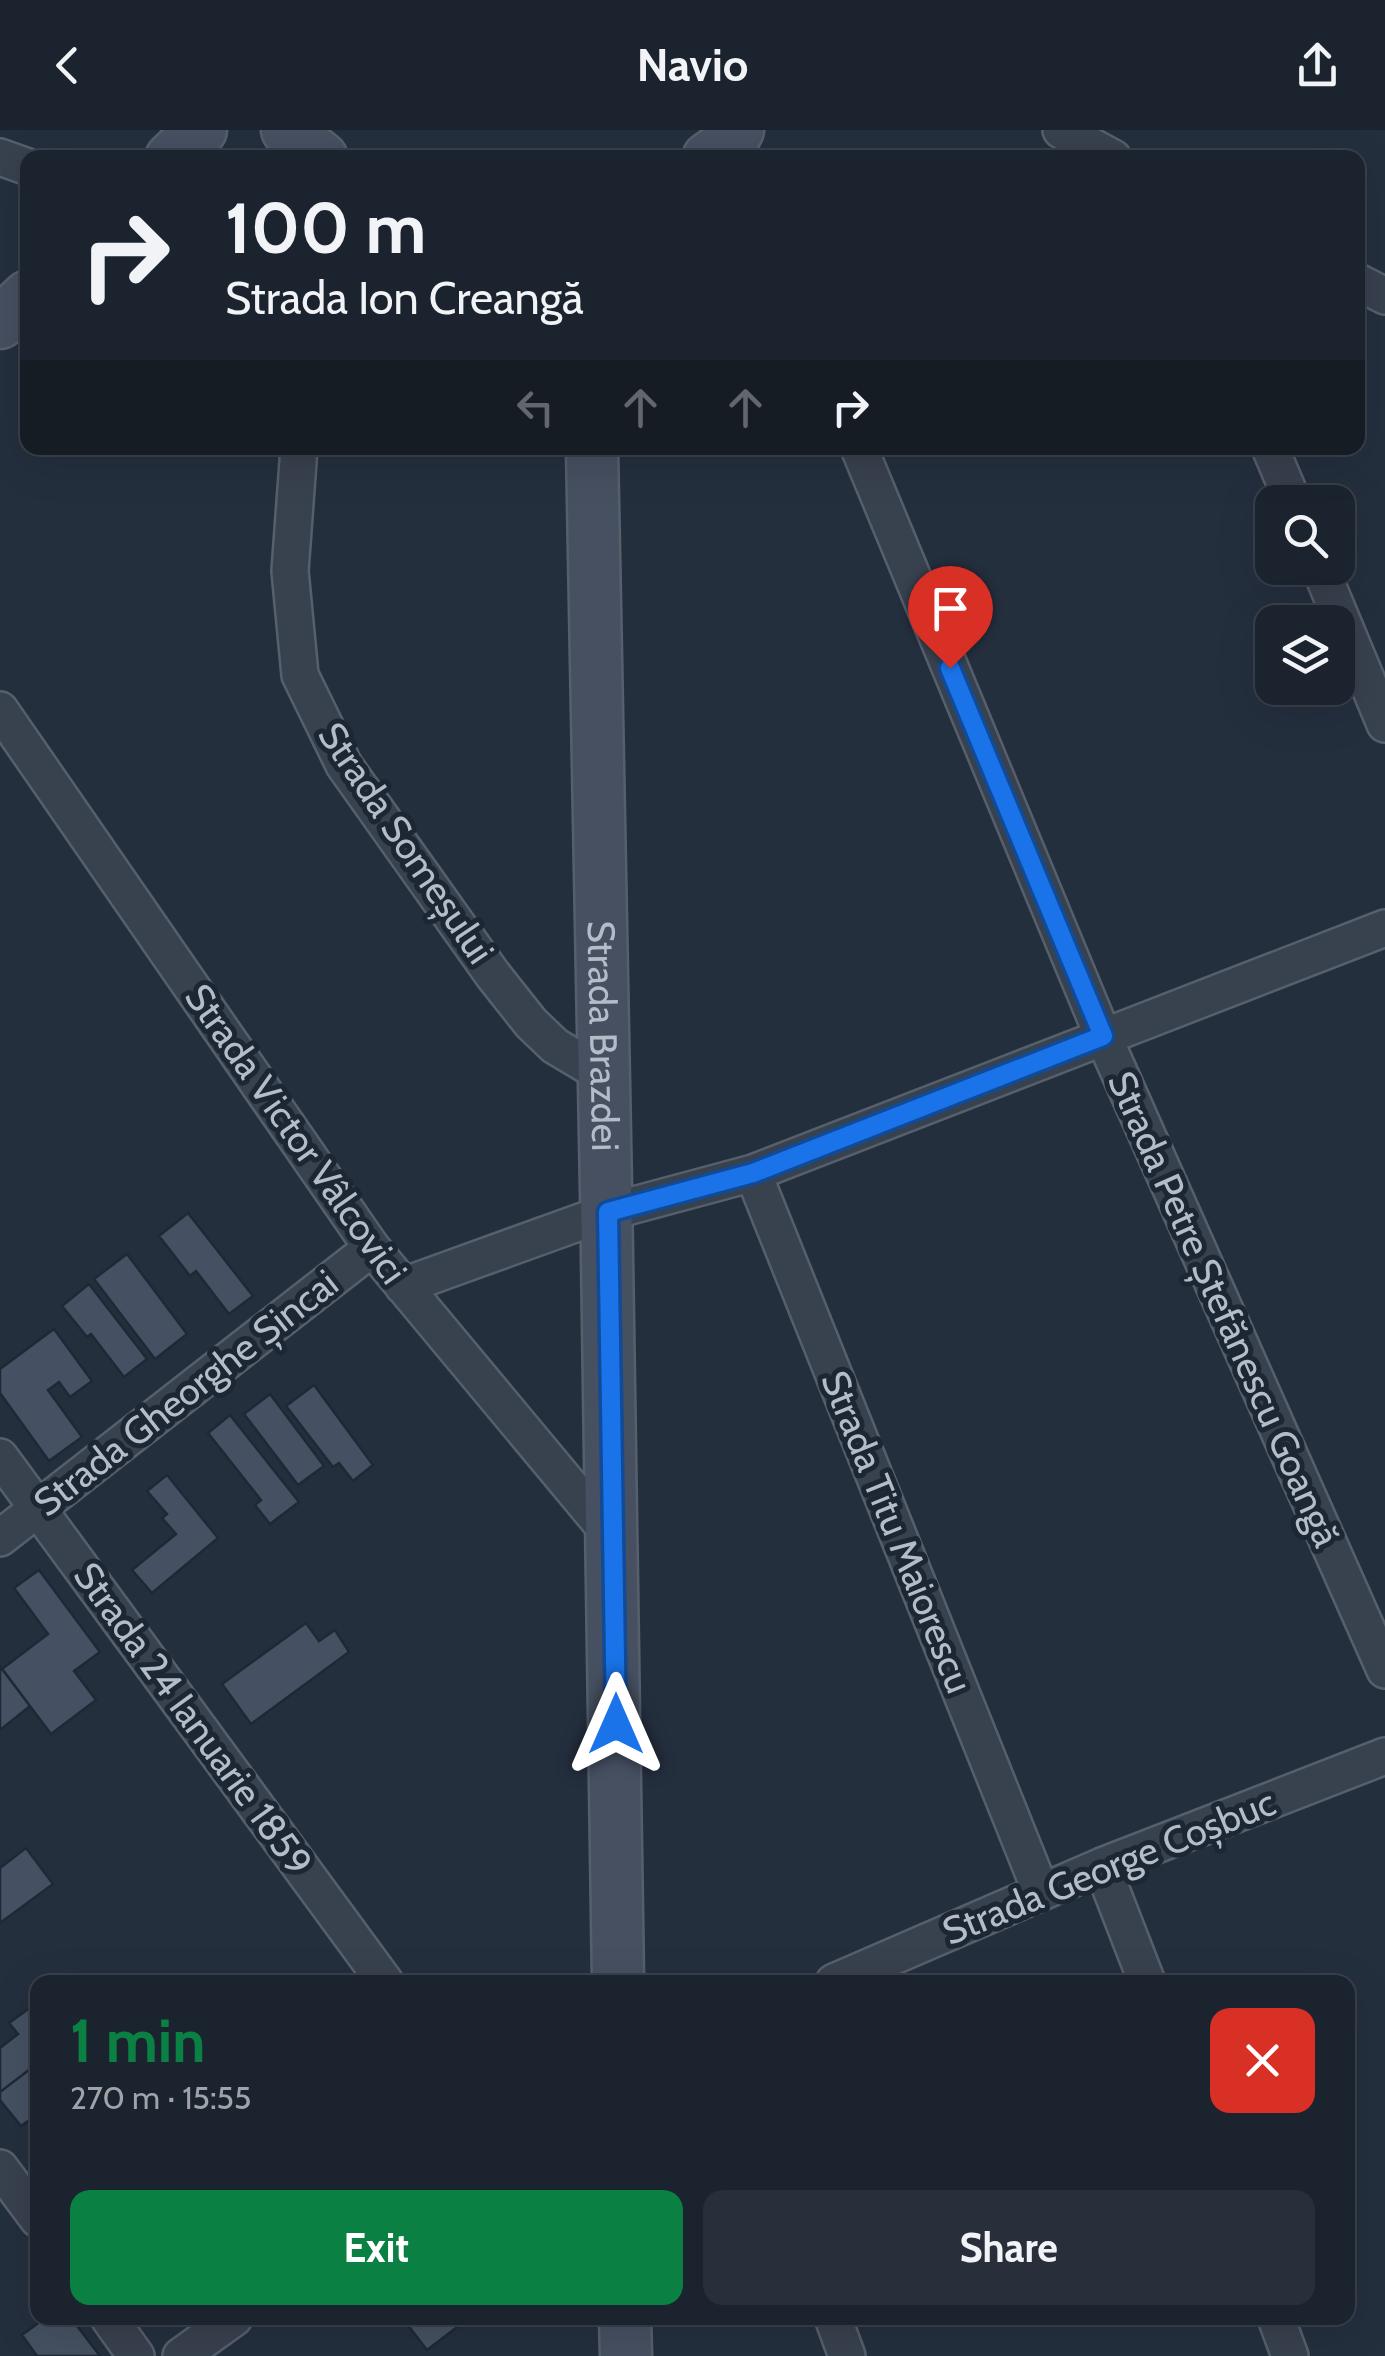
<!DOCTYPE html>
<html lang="en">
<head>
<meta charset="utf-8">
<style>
	:root { --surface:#1b232e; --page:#282f3a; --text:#f1f3f6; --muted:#a0a4aa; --line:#39404a; --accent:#0b8043 }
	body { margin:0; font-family:Cabin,sans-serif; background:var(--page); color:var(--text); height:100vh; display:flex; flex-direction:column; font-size:38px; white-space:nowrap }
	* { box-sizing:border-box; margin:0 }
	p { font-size:32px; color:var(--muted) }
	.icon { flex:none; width:55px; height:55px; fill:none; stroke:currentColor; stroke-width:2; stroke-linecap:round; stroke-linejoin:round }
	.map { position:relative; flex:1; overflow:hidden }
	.drawer { position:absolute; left:30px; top:1845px; width:1325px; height:350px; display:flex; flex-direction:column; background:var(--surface); border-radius:20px; box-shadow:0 10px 40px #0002,0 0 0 2px var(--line) }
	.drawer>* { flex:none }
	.hud { position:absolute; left:20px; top:20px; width:1345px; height:305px; border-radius:20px; box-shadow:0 10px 40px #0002,0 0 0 2px var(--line); background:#1b232e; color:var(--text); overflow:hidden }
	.buttons { position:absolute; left:1255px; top:355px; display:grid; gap:20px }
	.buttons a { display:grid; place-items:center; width:100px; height:100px; border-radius:20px; background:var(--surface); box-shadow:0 10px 40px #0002,0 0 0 2px var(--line); font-size:50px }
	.pin { position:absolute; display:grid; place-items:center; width:85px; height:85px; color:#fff; margin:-102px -42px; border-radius:50% 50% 50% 0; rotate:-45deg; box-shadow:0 0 10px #0007 }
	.pin .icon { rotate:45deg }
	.me { position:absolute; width:110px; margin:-55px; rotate:0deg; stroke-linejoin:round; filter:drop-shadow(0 0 8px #0008) }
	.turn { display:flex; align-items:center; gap:35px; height:210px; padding:0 40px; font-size:45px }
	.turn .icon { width:130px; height:130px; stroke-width:2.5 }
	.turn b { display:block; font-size:70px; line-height:85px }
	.lanes { display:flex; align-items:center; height:95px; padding:0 40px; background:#0003; justify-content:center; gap:50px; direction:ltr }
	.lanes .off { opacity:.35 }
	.round { display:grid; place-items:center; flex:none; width:105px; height:105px; border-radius:20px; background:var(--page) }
	.summary { display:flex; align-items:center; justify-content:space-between; height:170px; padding:0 40px }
	h1 { font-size:60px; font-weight:800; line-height:75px; color:var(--accent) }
	.button { display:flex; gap:20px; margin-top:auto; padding:20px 40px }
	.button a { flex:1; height:115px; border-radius:20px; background:var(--accent); color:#fff; font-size:40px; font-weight:800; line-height:115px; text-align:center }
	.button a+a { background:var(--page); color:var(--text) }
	header { display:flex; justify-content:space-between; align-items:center; height:130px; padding:0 40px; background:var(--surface); font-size:45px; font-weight:800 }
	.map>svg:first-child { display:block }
</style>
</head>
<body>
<header><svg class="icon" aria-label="back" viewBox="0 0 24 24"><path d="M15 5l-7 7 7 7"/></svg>Navio<svg class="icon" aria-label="share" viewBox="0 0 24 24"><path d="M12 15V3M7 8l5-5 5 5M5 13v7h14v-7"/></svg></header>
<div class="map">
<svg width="1385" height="2226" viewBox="0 0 1385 2226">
	<rect width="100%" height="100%" fill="#242f3e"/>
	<!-- building -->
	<path fill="#455162" stroke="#1f2835" stroke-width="2.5" d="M188,1083L253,1166L229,1184L196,1141L190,1146L159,1106Z
		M127,1124L187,1204L155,1229L94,1149Z
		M89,1154L147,1229L124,1247L91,1204L87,1207L62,1176Z
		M54,1199L92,1251L70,1267L59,1252L48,1260L82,1307L49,1331L0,1263V1239Z
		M314,1255L373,1335L353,1351L339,1333L333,1337L286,1276Z
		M270,1264L324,1336L298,1355L244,1284Z
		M230,1285L299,1372L270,1394L255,1375L261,1370L208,1303Z
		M167,1345L218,1408L152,1463L132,1440L176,1404L162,1388L167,1384L147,1361Z
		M39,1440L100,1522L74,1541L96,1570L51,1604L2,1539L48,1504L14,1458Z
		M306,1493L319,1511L335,1500L349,1522L251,1594L222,1554Z
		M0,1536L30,1576L0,1600Z
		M26,1718L53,1754L0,1793V1738Z
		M38,1872V1933L0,1962V1918L18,1904L9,1893Z
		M38,1933V1984L21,1996L0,1970V1962Z
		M45,2188H71L100,2226H37L22,2205Z
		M416,2188H469L427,2220L407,2194Z"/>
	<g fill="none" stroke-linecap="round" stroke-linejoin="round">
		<!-- street casing -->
		<g stroke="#565f6c" stroke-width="40">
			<path id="street" d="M1061,0L1113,28
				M0,27L28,37
				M1358,152L1385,166
				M299,318L290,441L300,545L344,635L493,845L531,893L555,916L602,944
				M859,318L1103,906L1385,1540
				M1270,318L1293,372
				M1320,438L1385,594
				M0,580L372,1118L615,1410
				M753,1043L1041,1762
				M403,1156L608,1082L753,1043L1385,798
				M0,1327L385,1852
				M0,1408L372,1118
				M1102,1736L1147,1852
				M834,1852L1102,1736L1385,1626
				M0,2038L38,2089
				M109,2188L136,2226
				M833,2188L847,2226
				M1276,2188L1290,2226
				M181,2226L234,2188"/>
		</g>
		<!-- secondary casing -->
		<g stroke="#565f6c" stroke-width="55">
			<g id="secondary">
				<path d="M287,0L322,28"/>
				<path d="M171,28L201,0"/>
				<path d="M708,28L732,11L738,0"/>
				<path d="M0,193L28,166"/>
				<path id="s1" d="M592,318C600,829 614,1341 618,1852"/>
				<path d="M625,2188L626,2226"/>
			</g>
		</g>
		<!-- street -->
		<use href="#street" stroke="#38414e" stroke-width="35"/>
		<!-- secondary -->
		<use href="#secondary" stroke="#465061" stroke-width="50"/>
	</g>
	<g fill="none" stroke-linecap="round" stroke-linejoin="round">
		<!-- route casing -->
		<g stroke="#114b97" stroke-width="25">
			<path id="route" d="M616,1594L608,1082L753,1043L1103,906L950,538"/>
		</g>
		<!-- route -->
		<use href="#route" stroke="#1a73e8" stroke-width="18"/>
	</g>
	<g text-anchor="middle" stroke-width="10" stroke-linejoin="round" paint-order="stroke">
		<!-- street labels -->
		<g font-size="38" fill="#b4bcc9" stroke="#1d2633">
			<text transform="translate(406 713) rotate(56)" y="13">Strada Someșului</text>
			<text dy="13" stroke="none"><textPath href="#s1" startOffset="588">Strada Brazdei</textPath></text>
			<text transform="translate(296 1004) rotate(55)" y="13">Strada Victor Vâlcovici</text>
			<text transform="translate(1224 1179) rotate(66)" y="13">Strada Petre Ștefănescu Goangă</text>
			<text transform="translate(186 1263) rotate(-38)" y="13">Strada Gheorghe Șincai</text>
			<text transform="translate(897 1402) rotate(68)" y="13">Strada Titu Maiorescu</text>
			<text transform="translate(193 1589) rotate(54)" y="13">Strada 24 Ianuarie 1859</text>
			<text transform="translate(1109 1737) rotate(-22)" y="13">Strada George Coșbuc</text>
		</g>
	</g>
</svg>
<div class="buttons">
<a><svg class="icon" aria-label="search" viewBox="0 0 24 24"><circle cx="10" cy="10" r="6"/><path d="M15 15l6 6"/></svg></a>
<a><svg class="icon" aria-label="layers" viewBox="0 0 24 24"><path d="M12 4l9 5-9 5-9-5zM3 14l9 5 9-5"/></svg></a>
</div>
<div class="pin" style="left:950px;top:538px;background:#d93025"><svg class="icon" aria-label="arrive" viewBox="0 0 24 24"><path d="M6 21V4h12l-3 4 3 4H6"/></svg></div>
<svg class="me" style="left:616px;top:1594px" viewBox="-20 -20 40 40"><path d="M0-17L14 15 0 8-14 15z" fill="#1a73e8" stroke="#fff" stroke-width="4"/></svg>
<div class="hud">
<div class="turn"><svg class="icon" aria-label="right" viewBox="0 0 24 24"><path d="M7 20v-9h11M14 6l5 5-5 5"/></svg><div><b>100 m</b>Strada Ion Creangă</div></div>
<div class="lanes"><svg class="icon off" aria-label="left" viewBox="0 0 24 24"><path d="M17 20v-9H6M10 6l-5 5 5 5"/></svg><svg class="icon off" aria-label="ahead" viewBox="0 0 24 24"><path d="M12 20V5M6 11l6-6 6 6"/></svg><svg class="icon off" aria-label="ahead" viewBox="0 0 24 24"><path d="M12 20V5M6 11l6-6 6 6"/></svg><svg class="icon" aria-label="right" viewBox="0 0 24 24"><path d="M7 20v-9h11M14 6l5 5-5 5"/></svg></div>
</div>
<section class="drawer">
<div class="summary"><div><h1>1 min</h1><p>270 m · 15:55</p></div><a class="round" style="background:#d93025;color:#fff"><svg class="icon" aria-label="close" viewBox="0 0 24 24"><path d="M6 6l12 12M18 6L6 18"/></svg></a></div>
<div class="button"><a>Exit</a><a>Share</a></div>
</section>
</div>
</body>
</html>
